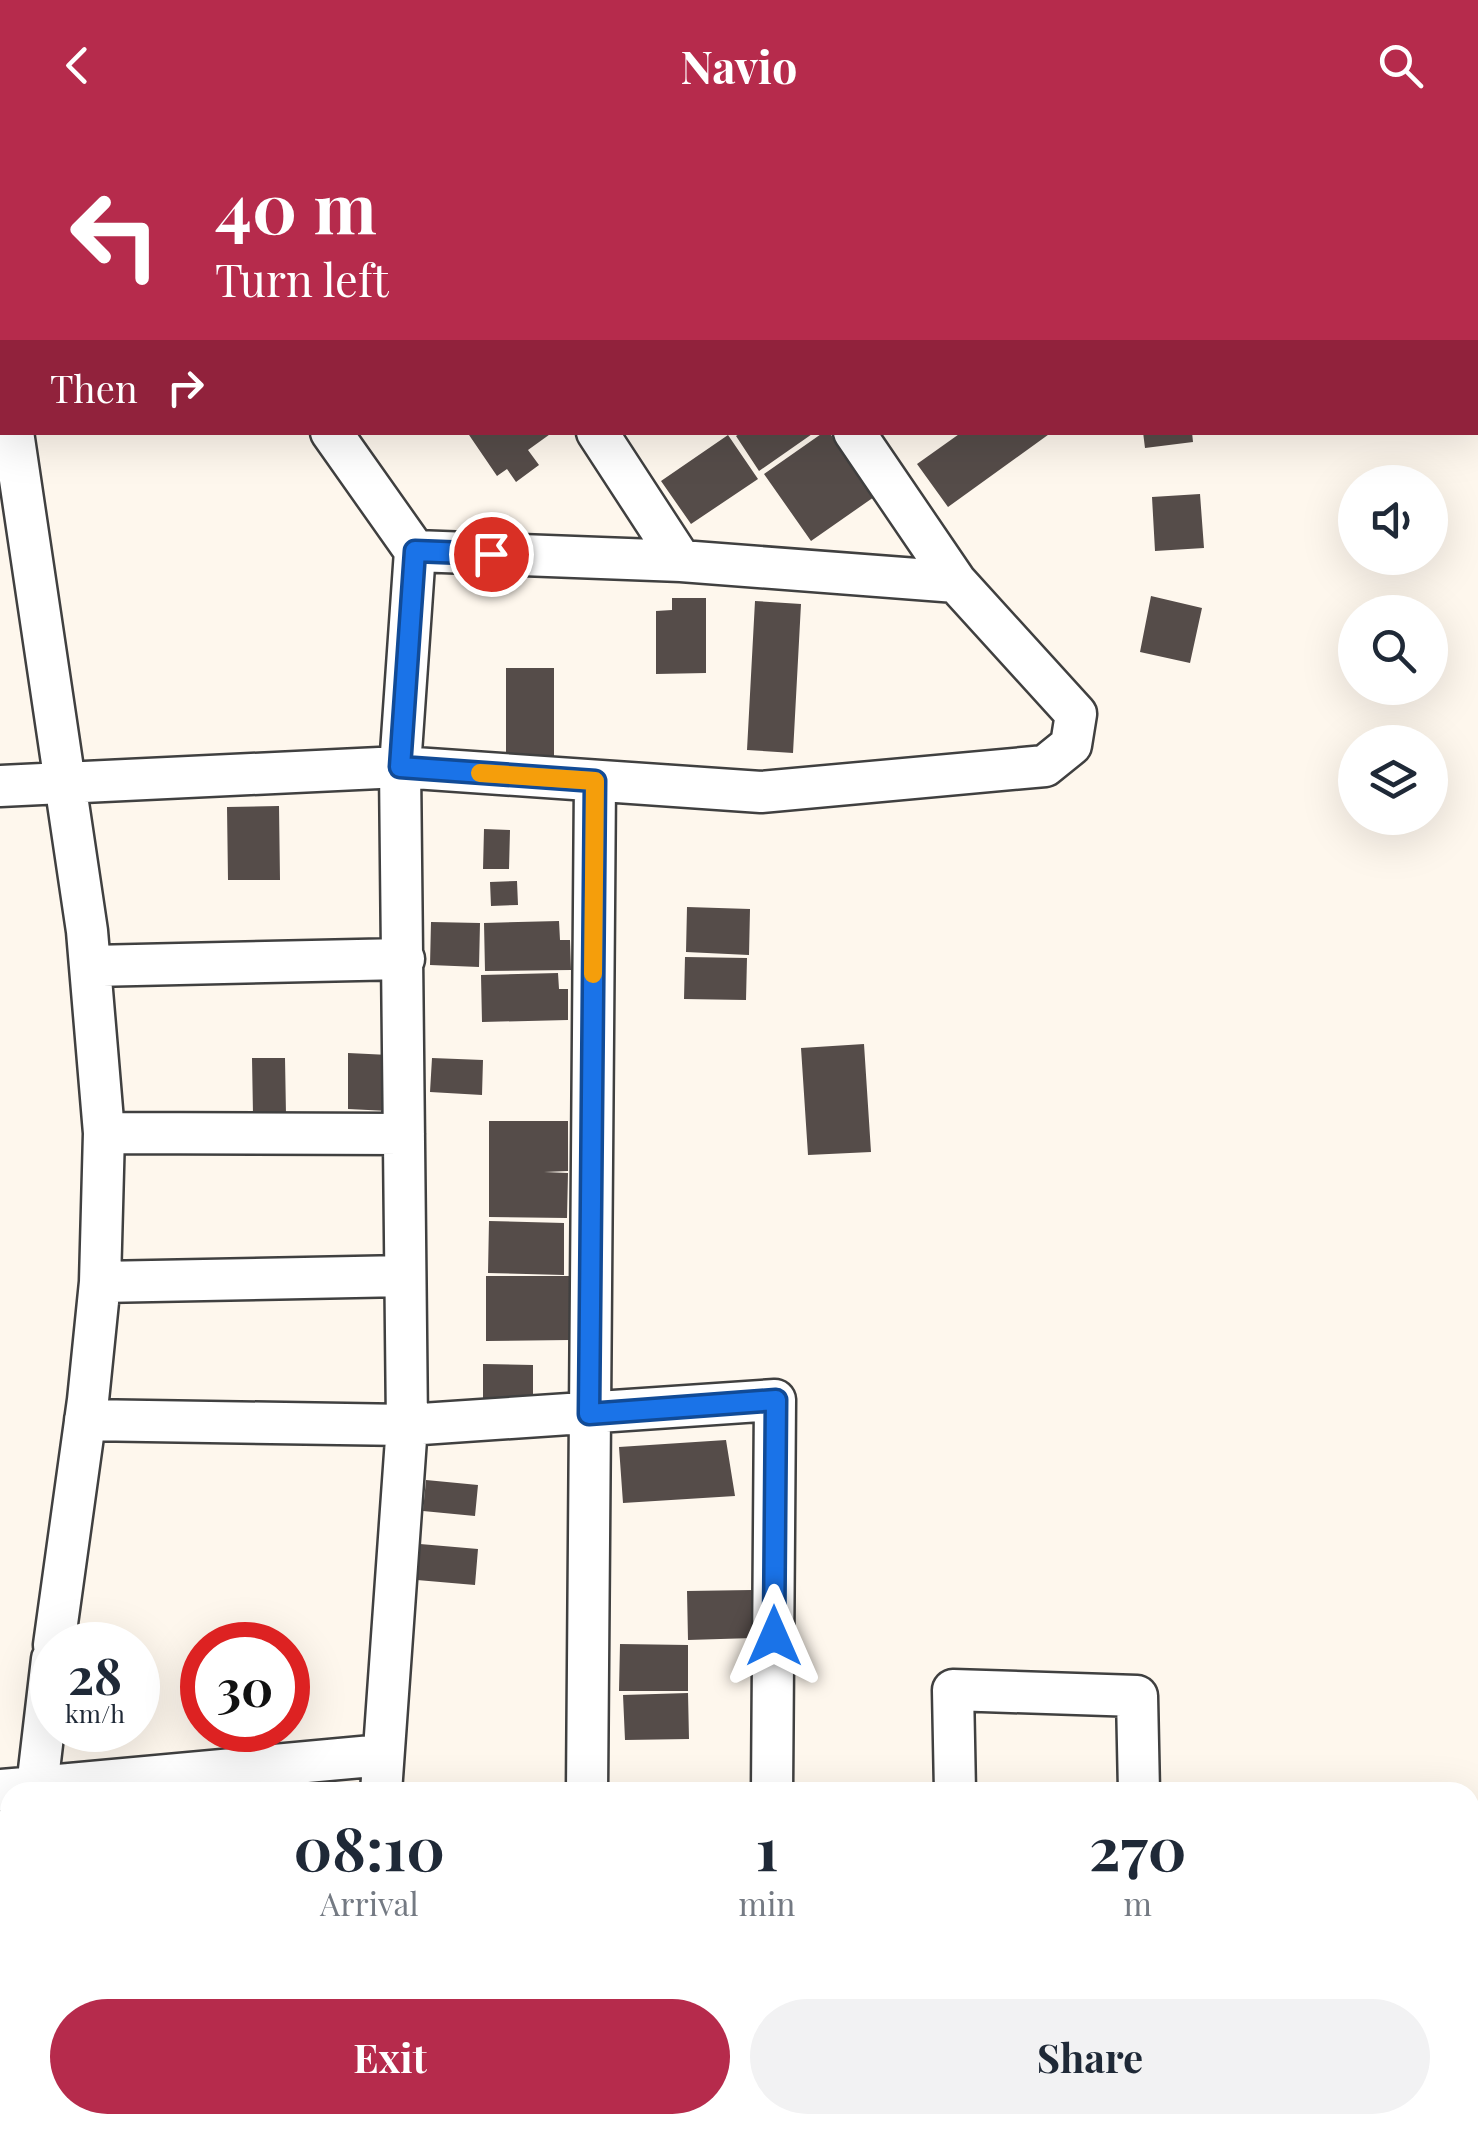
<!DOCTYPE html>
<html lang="en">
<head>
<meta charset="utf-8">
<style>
	:root { --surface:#fff; --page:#f2f2f3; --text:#1f2937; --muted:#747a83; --accent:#b62b4c }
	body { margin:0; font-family:"Playfair Display",serif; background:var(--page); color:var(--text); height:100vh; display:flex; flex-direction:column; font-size:38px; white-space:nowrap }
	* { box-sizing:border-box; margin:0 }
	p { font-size:32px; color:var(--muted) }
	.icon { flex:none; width:55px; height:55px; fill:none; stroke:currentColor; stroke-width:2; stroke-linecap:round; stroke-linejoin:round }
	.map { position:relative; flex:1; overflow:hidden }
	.panel { position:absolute; left:0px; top:1652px; width:1480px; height:352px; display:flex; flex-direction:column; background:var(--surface); border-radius:30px 30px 0 0; box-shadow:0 10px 40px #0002 }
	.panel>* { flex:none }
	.guide { position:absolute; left:0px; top:0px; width:1480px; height:305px; box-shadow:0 10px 40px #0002; background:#b62b4c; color:#fff; overflow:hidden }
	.fabs { position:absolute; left:1338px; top:335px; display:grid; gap:20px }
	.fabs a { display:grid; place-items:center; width:110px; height:110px; border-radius:50%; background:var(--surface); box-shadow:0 10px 40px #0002; font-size:50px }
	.speed { position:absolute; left:30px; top:1492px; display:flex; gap:20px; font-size:50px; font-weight:700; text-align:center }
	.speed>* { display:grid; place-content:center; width:130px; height:130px; border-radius:50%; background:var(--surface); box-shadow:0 10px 40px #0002; line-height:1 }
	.speed small { font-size:25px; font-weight:400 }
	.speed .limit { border:15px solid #d22; background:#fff; color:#111 }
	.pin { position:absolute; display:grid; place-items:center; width:85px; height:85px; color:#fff; margin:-42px; border:5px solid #fff; border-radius:50%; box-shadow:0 2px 10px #0007 }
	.me { position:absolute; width:110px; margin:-55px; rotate:0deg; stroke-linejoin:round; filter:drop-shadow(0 0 8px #0008) }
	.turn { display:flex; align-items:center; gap:35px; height:210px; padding:0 50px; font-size:45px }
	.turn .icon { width:130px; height:130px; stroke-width:2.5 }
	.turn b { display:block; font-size:70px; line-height:85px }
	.then { display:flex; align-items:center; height:95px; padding:0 50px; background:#0003; gap:20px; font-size:38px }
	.eta { display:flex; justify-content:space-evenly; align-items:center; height:170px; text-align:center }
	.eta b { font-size:60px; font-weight:700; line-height:70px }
	.cta { display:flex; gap:20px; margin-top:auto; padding:20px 50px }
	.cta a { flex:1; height:115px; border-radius:60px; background:var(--accent); color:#fff; font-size:40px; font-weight:700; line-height:115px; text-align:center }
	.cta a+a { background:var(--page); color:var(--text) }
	header { display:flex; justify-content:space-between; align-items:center; height:130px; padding:0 50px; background:var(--accent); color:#fff; font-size:45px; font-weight:700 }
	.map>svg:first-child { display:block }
</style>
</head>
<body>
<header><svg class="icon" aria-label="back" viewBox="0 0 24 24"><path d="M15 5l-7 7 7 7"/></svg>Navio<svg class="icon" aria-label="search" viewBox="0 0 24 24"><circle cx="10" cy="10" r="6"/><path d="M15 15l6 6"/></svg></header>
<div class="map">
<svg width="1478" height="2003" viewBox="0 0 1478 2003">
	<rect width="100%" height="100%" fill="#fef7ed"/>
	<!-- building -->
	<path fill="#554c49" d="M467,302H553L528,320L539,335L516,352L507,339L497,346Z
		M742,302H815L759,341L736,306Z
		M824,302H829L874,367L811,411L764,344Z
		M962,302H1052L948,377L917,334Z
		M1143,302H1192L1193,312L1145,318Z
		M728,305L758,349L691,394L661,351Z
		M1200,364L1204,418L1155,421L1152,367Z
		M1151,466L1202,478L1190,533L1140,522Z
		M672,468H706V543L656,544V481L672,480Z
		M755,471L801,474L793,623L747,620Z
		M506,538H554V633H506Z
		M279,676L280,750H228L227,677Z
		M484,699L510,700L509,739H483Z
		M517,751L518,775L491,776L490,752Z
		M687,777L750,779L749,825L686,822Z
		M559,791L560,810H570L571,840L485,841L484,793Z
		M431,792L480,793L479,837L430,835Z
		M685,827L747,828L746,870L684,869Z
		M558,843L559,859H568V890L482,892L481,845Z
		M864,914L871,1022L808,1025L801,918Z
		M348,923L389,925L388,981L348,979Z
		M252,928H285L286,985H253Z
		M432,928L483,930L482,965L430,962Z
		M489,991H568V1041L544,1042L568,1043L567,1088L489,1087Z
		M489,1091L564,1093V1145L488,1143Z
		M486,1146H571L570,1210L486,1211Z
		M483,1234L533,1235V1275L483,1274Z
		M726,1310L735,1366L623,1373L619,1317Z
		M426,1350L478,1355L475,1386L423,1381Z
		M420,1414L478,1419L475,1455L417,1450Z
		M752,1460L753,1508L688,1510L687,1461Z
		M620,1514L688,1515V1561H619Z
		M688,1563L689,1609L625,1610L623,1565Z
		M742,1656V1662H619V1658Z"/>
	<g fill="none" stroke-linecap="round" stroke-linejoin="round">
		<!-- minor casing -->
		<g stroke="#404040" stroke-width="45">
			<path id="minor" d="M118,0L120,2
				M388,0L390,2
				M648,0L649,2
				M921,0L923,2
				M1212,0L1214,2
				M0,218L2,234
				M13,302L87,801L104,1003L100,1152L88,1270L54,1515
				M331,302L415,421L681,431L956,452L854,302
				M597,302L681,431
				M415,421L400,637L761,662L1045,636L1071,615L1076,584L956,452
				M0,656L400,637L407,1295L381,1662
				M92,836L404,829
				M104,1003L404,1004
				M100,1152L405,1146
				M85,1290L407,1295L775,1270L772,1662
				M0,1660L37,1657L52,1529
				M37,1662V1657L383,1625
				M587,1662L595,651
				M955,1662L953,1560L1137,1566L1139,1662
				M0,1959L10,1874
				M770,1995V2003
				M356,2003L357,1995
				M585,2003V1995
				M961,2003V1995
				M1145,2003V1995"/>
		</g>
		<!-- minor -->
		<use href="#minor" stroke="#fff" stroke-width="40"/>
	</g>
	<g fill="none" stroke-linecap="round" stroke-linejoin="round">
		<!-- route casing -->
		<g stroke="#114b97" stroke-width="25">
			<path id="route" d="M491,424L415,421L400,637L595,651L589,1284L776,1270L774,1506"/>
		</g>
		<!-- route -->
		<use href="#route" stroke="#1a73e8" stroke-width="18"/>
		<!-- slow -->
		<path stroke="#f59e0b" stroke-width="18" d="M480,643L595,651L593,844"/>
	</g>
</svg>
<div class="fabs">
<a><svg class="icon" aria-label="sound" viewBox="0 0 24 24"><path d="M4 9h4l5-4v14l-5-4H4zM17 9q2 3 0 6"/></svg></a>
<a><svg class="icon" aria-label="search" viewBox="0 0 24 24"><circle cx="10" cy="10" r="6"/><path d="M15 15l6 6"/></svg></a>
<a><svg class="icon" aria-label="layers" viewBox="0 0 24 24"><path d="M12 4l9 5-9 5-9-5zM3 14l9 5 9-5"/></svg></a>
</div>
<div class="speed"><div>28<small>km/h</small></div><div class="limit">30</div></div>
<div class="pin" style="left:491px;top:424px;background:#d93025"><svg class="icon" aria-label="arrive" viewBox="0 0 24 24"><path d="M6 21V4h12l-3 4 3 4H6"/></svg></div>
<svg class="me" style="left:774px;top:1506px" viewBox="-20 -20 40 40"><path d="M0-17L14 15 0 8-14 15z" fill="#1a73e8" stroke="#fff" stroke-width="4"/></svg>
<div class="guide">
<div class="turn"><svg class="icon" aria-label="left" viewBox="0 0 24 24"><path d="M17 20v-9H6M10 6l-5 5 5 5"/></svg><div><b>40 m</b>Turn left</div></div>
<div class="then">Then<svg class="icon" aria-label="right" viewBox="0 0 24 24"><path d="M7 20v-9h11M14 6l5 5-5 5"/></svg></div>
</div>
<section class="panel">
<div class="eta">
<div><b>08:10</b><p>Arrival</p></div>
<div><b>1</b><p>min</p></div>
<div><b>270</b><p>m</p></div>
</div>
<div class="cta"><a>Exit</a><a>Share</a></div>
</section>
</div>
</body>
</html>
